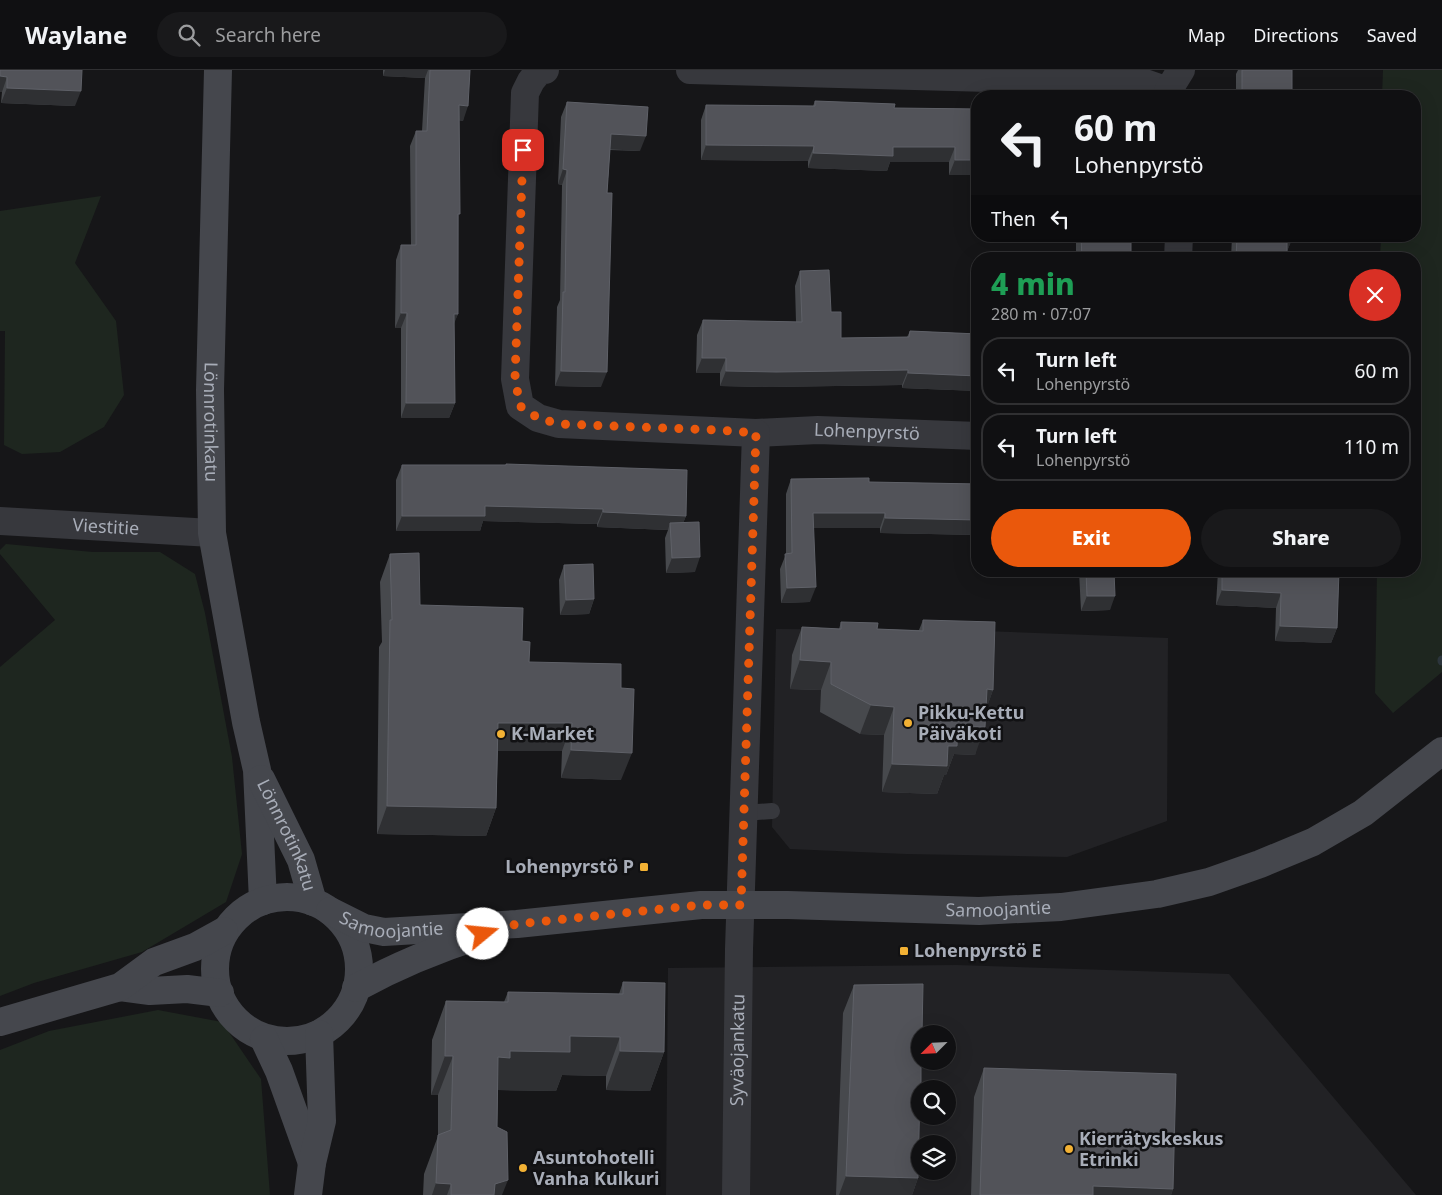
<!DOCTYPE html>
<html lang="en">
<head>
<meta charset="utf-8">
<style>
	:root { --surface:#101012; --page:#19191b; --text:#f1f3f6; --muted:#9c9d9f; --line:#303032; --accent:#ea580c }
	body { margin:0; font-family:"Noto Sans",sans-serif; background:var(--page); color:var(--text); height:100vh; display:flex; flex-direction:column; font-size:19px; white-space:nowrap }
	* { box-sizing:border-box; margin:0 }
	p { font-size:16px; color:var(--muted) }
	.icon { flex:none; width:28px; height:28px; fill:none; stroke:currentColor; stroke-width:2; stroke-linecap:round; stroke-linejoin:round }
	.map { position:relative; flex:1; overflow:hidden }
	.panel { position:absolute; left:971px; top:182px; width:450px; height:325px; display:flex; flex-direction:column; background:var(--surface); border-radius:20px; box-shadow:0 5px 20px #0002,0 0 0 1px var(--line) }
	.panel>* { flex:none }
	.guide { position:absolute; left:971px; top:20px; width:450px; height:152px; border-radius:20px; box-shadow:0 5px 20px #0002,0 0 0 1px var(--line); background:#101012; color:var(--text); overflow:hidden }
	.needle { width:32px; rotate:246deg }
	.buttons { position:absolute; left:911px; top:955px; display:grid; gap:10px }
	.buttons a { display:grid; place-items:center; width:45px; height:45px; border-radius:50%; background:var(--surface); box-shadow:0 5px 20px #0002,0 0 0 1px var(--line); font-size:25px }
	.pin { position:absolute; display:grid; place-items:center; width:42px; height:42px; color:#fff; margin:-21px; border-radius:10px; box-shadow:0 2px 8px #0006 }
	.me { position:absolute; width:55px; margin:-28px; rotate:73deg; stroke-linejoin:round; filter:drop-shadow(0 0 4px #0008) }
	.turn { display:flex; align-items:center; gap:18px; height:105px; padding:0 20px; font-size:22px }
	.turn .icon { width:65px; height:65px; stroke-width:2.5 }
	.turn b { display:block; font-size:35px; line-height:42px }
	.then { display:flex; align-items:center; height:48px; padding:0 20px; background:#0003; gap:10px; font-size:19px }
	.round { display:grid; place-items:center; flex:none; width:52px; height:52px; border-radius:26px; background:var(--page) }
	.overview { display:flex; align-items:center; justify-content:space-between; height:85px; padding:0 20px }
	h1 { font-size:30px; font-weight:800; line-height:38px; color:#1e9e55 }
	.action { display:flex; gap:10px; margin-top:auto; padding:10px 20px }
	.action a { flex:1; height:58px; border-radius:30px; background:var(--accent); color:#fff; font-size:20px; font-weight:800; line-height:58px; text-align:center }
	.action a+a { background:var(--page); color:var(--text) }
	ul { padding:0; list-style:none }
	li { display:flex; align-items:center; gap:15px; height:68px; margin:0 10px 8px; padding:0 10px; border:2px solid var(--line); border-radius:20px }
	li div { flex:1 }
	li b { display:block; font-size:19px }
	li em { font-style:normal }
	header { display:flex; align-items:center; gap:30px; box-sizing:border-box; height:70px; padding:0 25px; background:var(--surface); border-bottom:1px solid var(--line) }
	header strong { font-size:24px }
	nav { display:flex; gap:28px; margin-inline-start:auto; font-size:18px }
	.search { width:350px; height:45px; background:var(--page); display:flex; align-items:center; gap:12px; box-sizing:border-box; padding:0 18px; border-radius:28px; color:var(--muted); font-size:19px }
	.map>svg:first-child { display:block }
</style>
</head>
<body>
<header>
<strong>Waylane</strong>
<div class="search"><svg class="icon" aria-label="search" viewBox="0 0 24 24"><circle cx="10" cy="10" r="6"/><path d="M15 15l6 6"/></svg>Search here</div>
<nav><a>Map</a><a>Directions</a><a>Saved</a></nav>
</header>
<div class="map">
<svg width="1442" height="1125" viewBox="0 0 1442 1125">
	<rect width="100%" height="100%" fill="#161618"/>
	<!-- built -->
	<path fill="#222225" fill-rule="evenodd" d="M776,559L983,561L1168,568L1167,751L1067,787L906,784L790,779L772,757Z
		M956,895L1229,904L1416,1125H666L668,898ZM920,964H948V991H920ZM920,1019H948V1046H920ZM920,1074H948V1101H920Z"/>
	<!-- green -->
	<path fill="#1e261f" d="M1383,0H1442V602L1393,643L1375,623L1377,501H1415V189H1380L1381,166H1415V26H1382Z
		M101,126L75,193L116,251L124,325L104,357L60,382L22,384L4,375L5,261H0V141Z
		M6,474L93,482H160L195,504L205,543L232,687L242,784L226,832L142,882L34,913L0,926V597L55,550L0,484V480Z
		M158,940L222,952L261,1009L270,1125H0V980L49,961Z"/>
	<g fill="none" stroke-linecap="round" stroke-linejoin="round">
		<!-- stream -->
		<path stroke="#2c353c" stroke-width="9" d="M1442,590V591"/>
		<!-- lane -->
		<path stroke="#37383d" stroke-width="16" d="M743,743L772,741"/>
		<!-- street -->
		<g stroke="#37383d" stroke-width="28">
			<path id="s1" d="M545,0H540L531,11L525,23L515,309L520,336L538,348L559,354L756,363L818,360L978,366"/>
			<path d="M690,0L1142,12L1168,21L1171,26"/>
			<path d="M1168,21L1181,0"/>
			<path d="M1178,189L1179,166"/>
			<path id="s2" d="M0,451L212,463"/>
			<path id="s3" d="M736,1125L739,879L756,363"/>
		</g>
		<!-- secondary -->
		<g stroke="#45474d" stroke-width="28">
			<path id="s4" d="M218,0L210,320L212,463L246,652L257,700L263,831"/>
			<path id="s5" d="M261,709L301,790L313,832"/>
			<circle cx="287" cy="899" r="72"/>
			<path id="s6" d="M330,841L364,858L384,862L517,854L701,835H788L979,841L1061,837L1157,824L1209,812L1260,794L1313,772L1363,743L1442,681"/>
			<path d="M120,917L150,921L187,919L220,923"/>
			<path d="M356,918C396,896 437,879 481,865"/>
			<path d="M0,952L120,917L154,892L195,877L224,861"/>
			<path d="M264,969L279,1001L312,1093"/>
			<path d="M308,1125L312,1093L322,1051L319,964"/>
		</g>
	</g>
	<!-- wall -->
	<path fill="#47494d" d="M0,0L75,36L1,33L2,22H0Z
		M383,0H470L463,51L459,50L458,244L454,252L455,333L449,348H401V258H395L396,190L401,175H411L410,76L416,61H422L425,8L383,6Z
		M1238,0H1292V26H1236V4Z
		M815,31L894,38L978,39V105H949V92H890L887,101L808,98V91L701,90V50L706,35L813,36Z
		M567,32L640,81L610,80L607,123L601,317L555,316L557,237L560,230L562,115L558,114L561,47Z
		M1076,166H1131V189H1076Z
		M1232,166H1292V169L1287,181V189H1231Z
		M800,201L831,242L841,268L907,267L910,261L978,264V321L902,318V315L770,317L720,316V303H696L697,265L703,250L796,252L795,216Z
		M402,395L686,446L683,453L695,502L666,503L665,468L668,460L597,457V454L483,451L480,461H396V410Z
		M791,409L869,412L978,414V465L880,463V458H813L810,532L781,533L780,499L786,484V424Z
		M390,484L420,535L522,571L529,592L621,710L561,708L562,681H498L496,738L486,766L377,764L379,577L382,572L380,512Z
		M564,495L594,529L589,544L560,545L559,510Z
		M1079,501H1114L1110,540L1081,541Z
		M1218,501H1339L1337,558L1331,573L1275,571L1276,538L1216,535Z
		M923,550L993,620L986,639L975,685L954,684L946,705H944L937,724L882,722L884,665L860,664L820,642L821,620L790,619L792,585L802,557L839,559L841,552L877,559L919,560Z
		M623,912L664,982L650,1021L606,1020V1006L562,1005L556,1021L498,1020L497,1057L502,1125H423L424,1104L438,1066V1025H431L432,970L446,931L504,932L508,922L619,924Z
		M854,915L918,1108L912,1125H836L843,943Z
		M984,998L1173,1119L1171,1125H971L974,1027Z"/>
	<!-- shaded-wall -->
	<path fill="#2f3033" d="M385,0H428L425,8L383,6Z
		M0,6L7,7L2,22H0Z
		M7,18L81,21L75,36L1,33Z
		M459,35L468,36L463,51L454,50Z
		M611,64L646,66L640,81L605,79Z
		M706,75L814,76L808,91L701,90Z
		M893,77H955L949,92H890L887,101L808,98L813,83Z
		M955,90H978V105H949Z
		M563,99L567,100L562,115L558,114Z
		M1287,169H1292L1286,184Z
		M401,243H407L401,258H395Z
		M454,244H458L452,259Z
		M702,288H726L720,303H696Z
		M908,300L902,315L770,317L720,316L726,301Z
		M561,301L607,302L601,317L555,316Z
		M908,303L978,306V321L902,318Z
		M406,333H455L449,348H401Z
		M485,436L603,439L597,454L483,451L480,461H396L402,446Z
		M603,442L686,446L680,461L670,453L668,460L597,457Z
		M813,443H885L880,458H807Z
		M885,448L978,450V465L880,463Z
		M700,487L695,502L666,503L672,488Z
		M816,517L810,532L781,533L787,518Z
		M1222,520L1281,523L1276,538L1216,535Z
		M1087,526H1115L1110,540L1081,541Z
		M594,529L589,544L560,545L566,530Z
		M1280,556L1337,558L1331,573L1275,571Z
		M800,590L831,592L821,620L790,619Z
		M987,619L993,620L983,648Z
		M871,635L894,637L884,665L860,664Z
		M498,653H572L562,681H488Z
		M958,656L985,657L975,685L954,684L946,705H944L937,724L882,722L892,694L948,676Z
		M571,680L632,683L621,710L561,708Z
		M387,736L496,738L486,766L377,764Z
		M570,966L620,967L606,1006L562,1005L556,1021L498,1020L496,1026L498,987L510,981Z
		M620,981L664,982L650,1021L606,1020Z
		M445,986H453L438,1025H431Z
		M846,1106L918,1108L912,1125H839Z
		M508,1110L502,1125H491L495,1114Z
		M436,1113L451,1114L447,1125H432Z
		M1093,1116L1173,1119L1171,1125H1090Z"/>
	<!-- building -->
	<path fill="#525359" stroke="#5f6168" d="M0,0H82L81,21L7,18V7L0,6Z
		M430,0H470L468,36L459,35L460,144H458V244H454L455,333H406L407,243H401V175H416V61H427Z
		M1242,0H1292V26H1242Z
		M815,31L895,34L894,38L978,39V90H955V77H893V86L813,83L814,76L706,75V35L815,36Z
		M567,32L648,37L646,66L611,64L607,123H612L607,302L561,301L563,222H565L567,100L563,99Z
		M1081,166H1131V189H1082Z
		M1237,166H1292V169H1287V189H1236Z
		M829,200L831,242H841V268L909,267L910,261L978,264V306L908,303V300L776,302L726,301V288H702L703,250L802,252L800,201Z
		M506,394L687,400L686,446L603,442V439L485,436V446H402V395H506Z
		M869,408V412L978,414V450L885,448V443H813L816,517L787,518L785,484L792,483L791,409Z
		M699,452L700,487L672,488L670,453Z
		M419,483L420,535L523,538L522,571L530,572L529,592L621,594V618L634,619L632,683L571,680L572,653H498L496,738L387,736L390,550H392L390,484Z
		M593,494L594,529L566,530L564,495Z
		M1086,501H1114L1115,526H1087Z
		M1222,501H1339L1337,558L1280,556L1281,523L1222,520Z
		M923,550L995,552L993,620L987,619L985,657L958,656L957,676H948L947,696L892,694L894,637L871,635L831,614V592L800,590L802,557L841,559V552L878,553L877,559L923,561Z
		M623,912L665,913L664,982L620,981V967L570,966V982L510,981V988L498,987L497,1057L507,1062L508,1110L495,1114L494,1125H451V1114L436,1113L438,1065L451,1060L453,986H445L446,931L508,932V922L623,924Z
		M923,914L922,964H920V991H921V1019H920L918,1108L846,1106L854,915Z
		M984,998L1176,1004L1173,1119L1093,1116V1125H980Z"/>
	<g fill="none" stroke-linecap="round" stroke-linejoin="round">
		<!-- route -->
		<path stroke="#ea580c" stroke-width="9" stroke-dasharray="0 16.2" d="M483,864L517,854L701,835H741L756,363L717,360L559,354L538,348L520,336L515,308L523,80"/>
	</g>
	<!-- markers -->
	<g fill="#f2b134" stroke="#111113" stroke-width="2">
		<circle cx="908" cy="653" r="5"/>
		<circle cx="501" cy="664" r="5"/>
		<rect x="639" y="792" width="10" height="10" rx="2.5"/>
		<rect x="899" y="876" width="10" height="10" rx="2.5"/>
		<circle cx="1069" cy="1079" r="5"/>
		<circle cx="523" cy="1098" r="5"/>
	</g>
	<g text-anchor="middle" stroke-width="5" stroke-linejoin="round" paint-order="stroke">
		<!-- street labels -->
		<g font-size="18" fill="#a8adb8" stroke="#111113">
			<text dy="6" stroke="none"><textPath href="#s4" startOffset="352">Lönnrotinkatu</textPath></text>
			<text dy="6" stroke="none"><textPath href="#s1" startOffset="698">Lohenpyrstö</textPath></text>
			<text dy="6" stroke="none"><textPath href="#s2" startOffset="106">Viestitie</textPath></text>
			<text dy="6" stroke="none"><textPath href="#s5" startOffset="62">Lönnrotinkatu</textPath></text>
			<text dy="6" stroke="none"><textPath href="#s6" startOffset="674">Samoojantie</textPath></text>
			<text dy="6" stroke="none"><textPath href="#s6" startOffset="65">Samoojantie</textPath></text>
			<text dy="6" stroke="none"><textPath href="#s3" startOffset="145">Syväojankatu</textPath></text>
		</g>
		<!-- poi labels -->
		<g font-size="18" font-weight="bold" fill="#a8adb8" stroke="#111113" text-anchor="start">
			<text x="918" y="649">Pikku-Kettu<tspan x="918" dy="21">Päiväkoti</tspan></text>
			<text x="511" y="670">K-Market</text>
			<text x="634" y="803" text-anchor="end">Lohenpyrstö P</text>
			<text x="914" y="887">Lohenpyrstö E</text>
			<text x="1079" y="1075">Kierrätyskeskus<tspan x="1079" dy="21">Etrinki</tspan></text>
			<text x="533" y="1094">Asuntohotelli<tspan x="533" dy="21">Vanha Kulkuri</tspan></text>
		</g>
	</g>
</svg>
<div class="buttons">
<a><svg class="needle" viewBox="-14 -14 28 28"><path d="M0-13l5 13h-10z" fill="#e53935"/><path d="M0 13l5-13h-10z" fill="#9c9d9f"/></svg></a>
<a><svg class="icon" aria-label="search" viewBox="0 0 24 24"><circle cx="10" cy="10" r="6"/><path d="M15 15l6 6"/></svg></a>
<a><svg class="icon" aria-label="layers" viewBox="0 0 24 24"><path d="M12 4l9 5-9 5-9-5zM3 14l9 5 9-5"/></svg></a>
</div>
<div class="pin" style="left:523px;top:80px;background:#d93025"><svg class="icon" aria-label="arrive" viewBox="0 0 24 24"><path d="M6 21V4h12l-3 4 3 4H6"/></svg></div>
<svg class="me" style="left:483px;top:864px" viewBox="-20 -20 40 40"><circle r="19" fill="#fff"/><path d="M0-13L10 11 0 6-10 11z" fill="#ea580c"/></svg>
<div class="guide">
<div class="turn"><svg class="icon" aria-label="left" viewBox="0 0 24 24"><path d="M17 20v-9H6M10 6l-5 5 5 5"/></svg><div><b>60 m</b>Lohenpyrstö</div></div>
<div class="then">Then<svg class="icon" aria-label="left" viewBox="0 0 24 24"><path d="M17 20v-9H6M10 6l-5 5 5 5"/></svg></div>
</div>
<section class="panel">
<div class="overview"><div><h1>4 min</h1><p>280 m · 07:07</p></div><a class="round" style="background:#d93025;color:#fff"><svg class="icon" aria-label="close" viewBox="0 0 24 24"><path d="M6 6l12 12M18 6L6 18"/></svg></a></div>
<ul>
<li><svg class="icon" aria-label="left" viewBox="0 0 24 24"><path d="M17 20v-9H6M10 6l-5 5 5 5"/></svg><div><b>Turn left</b><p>Lohenpyrstö</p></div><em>60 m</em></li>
<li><svg class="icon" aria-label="left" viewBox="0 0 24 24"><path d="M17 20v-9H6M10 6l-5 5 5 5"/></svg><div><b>Turn left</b><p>Lohenpyrstö</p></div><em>110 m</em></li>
</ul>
<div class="action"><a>Exit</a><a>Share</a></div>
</section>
</div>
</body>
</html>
